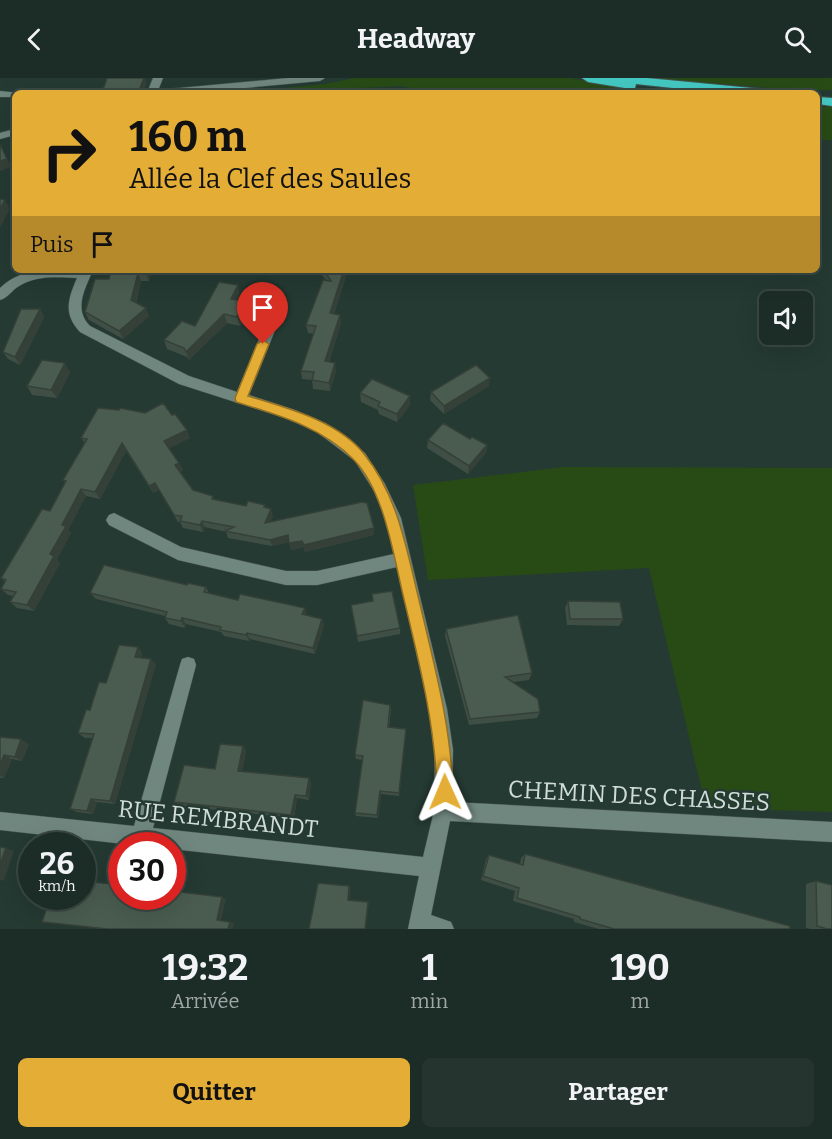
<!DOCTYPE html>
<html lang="fr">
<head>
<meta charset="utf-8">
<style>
	:root { --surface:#1c2c26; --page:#25342e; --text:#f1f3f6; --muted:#a0a7a7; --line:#3a4843; --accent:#e4ad35 }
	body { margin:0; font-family:Bitter,serif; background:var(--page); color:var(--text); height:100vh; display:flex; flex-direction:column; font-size:22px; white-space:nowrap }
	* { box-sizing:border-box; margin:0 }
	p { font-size:20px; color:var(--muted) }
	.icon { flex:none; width:33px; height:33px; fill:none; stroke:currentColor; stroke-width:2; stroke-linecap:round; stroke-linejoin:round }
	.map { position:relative; height:851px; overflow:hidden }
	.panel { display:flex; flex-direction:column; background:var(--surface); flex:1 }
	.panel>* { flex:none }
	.top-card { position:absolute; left:12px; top:12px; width:808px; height:183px; border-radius:9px; box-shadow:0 6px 24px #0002,0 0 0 2px var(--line); background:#e4ad35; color:#111; overflow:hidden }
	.tools { position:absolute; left:759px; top:213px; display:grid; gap:12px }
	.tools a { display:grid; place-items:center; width:54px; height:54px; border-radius:9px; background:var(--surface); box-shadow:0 6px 24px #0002,0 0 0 2px var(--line); font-size:30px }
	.speed { position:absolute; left:18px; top:754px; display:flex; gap:12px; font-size:30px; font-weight:700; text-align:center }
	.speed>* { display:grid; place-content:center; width:78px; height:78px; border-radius:50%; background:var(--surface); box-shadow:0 6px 24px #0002,0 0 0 2px var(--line); line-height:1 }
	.speed small { font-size:15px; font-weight:400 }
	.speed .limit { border:9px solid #d22; background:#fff; color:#111 }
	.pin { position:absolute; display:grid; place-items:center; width:51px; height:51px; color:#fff; margin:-62px -26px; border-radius:50% 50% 50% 0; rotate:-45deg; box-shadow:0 0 6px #0007 }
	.pin .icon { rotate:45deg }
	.me { position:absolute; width:66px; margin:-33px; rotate:359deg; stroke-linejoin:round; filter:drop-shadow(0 0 4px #0008) }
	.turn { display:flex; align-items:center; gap:21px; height:126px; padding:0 18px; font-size:27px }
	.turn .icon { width:78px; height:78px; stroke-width:2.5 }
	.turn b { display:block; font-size:42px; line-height:51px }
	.then { display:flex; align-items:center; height:57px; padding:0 18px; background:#0003; gap:12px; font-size:22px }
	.eta { display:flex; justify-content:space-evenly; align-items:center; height:102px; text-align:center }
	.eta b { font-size:36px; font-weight:700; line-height:42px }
	.action { display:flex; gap:12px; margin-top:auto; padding:12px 18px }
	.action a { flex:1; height:69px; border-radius:9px; background:var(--accent); color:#111; font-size:24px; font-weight:700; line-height:69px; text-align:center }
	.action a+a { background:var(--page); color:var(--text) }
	header { display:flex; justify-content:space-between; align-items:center; height:78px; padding:0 18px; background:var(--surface); font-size:27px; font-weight:700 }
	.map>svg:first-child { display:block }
</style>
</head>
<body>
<header><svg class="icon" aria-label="back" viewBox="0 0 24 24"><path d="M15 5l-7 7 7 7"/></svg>Headway<svg class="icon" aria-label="search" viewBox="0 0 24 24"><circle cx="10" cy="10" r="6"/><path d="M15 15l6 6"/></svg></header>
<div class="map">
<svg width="832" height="851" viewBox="0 0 832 851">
	<rect width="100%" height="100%" fill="#253a33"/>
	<!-- green -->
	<path fill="#284b16" d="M355,0H570L654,15H438L400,8L362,10L346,15H234L325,6Z
		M653,0H832V12H792Z
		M818,28L832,29V62H818Z
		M564,389L832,390V734L706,730L649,490L428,502L413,407Z"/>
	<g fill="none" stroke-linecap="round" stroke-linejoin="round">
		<!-- street casing -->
		<g stroke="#445550" stroke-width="1">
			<path id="street" d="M153,0H163L157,15H147Z
				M0,13L19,15H15V19H0Z
				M39,192H93C85,211 73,231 90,248L189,298L237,314L272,230L278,226L282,227L284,230L249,317L295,332L327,346L365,375L385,406L401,440L447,631L453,672L452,724L832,744V764L450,743L431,837L451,844L454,851H408L419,798L172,771V768H142L0,752V734L134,748L180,587L182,581L188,579L194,581L196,587L153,750L423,779L434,733L435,672L429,631L397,489L317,507H286L178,482L109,447L106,442L109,437L114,435L181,469L286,493H317L394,476L385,440L374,413L355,383L317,354L285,340L179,306L80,254C63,236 68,221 77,200C58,199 36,197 19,208C12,212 8,220 0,222V210C11,199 24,195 39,192Z"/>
		</g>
		<!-- secondary casing -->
		<g stroke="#445550" stroke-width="1">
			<path id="secondary" d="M288,0H325L320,3L190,15H153L158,12Z
				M15,51V57L0,61V55Z"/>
		</g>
		<!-- highway casing -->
		<g stroke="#445550" stroke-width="2">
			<path id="highway" d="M582,0H647L762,11L768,15H719L636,6L635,10L631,11L588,4Z
				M818,19L832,20V28L818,26Z"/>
		</g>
		<!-- street -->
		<use href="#street" fill="#70877f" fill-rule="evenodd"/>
		<!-- secondary -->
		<use href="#secondary" fill="#70877f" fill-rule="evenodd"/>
		<!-- highway -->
		<use href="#highway" fill="#45c9c3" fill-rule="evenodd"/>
	</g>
	<!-- wall -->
	<path fill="#404f45" d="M111,192H152L149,203H141L136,225L149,238L123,261L89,242L85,234L109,201Z
		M318,192H348L334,236L341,245L329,284L336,293L330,313L313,311L312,302L302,301L301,293L314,256L308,255L306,247L326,202Z
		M240,216L237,222L245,223L247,232L240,248L227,245L189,282L187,279L167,271L164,262L195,248Z
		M40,231L44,239L20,287L8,281L3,274Z
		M70,294L57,320L32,317L27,308Z
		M489,308L444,336L430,322L431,314Z
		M360,315L410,327L397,344L379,336L378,332L361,324Z
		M145,335L172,337L190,360L169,370L179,385L183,392L180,394L193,412L215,421L246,428L266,430L273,438L270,443L374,450V457L305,474L304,469L291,472L289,464L272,468L228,460L226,454L205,449L203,454L183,450L180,444H178L159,412L153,415L126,373L100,421L86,418L68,452L71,455L57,481L60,485L34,533L17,530L10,524L13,518L8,517L1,511L5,504L1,500L50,433L65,405L63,402L85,365L81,360Z
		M470,361L487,367L486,375L468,396L427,370L428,362Z
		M187,507L206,509L209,515L238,522L305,530L306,537L322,541L324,547L315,576L250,561L249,563L224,558L221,554L186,546L185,550L169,546L165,540V538L96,521L90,515Z
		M372,516L400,550V556L358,564L351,527L373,523Z
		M568,523L623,541L619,548L567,547L565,530Z
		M446,551L532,595L529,602L513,604L540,634L537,640L469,647L445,558Z
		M138,569L142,575L141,580L156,586L115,726L97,724L93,736L77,734L70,731L93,660H85L78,655L106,605Z
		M390,627L391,632L389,650L406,651L399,718L381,716L378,740L356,738L355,735L363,682L356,681L355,677Z
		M0,659L29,666L22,683L12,681L4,700H0Z
		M243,668L246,673L242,693L311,704L309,722L297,720L294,740L179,728L174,724Z
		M525,776L790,851H599L574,844V841L513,823L515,813L481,802L486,781L489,777L520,786L521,780Z
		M816,803L832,851H811L806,850V806Z"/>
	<!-- shaded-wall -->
	<path fill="#344038" d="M144,0L147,5L143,15H138Z
		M7,81L12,89L0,93V83Z
		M5,122L10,131L0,150V131Z
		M147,192H152L149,203L146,195Z
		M344,192H348L331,244L330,235Z
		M138,195L141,203L134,230L131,222Z
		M238,207L240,216L234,230L231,221Z
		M245,223L247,232L240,248L237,239Z
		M146,230L149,238L123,261L119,253Z
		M40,231L44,239L20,287L15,279Z
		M224,236L227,245L189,282L186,274Z
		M340,237L341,245L326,292L325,283Z
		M65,285L70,294L57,320L51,312Z
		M335,285L336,293L330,313L329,305Z
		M490,300L489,308L444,336V328Z
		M410,318V327L397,344V336Z
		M187,352L190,360L168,371L164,363Z
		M122,365L126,373L100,421L95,414Z
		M487,367L486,375L468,396L469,388Z
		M179,385L183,392L179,394L175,387Z
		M155,405L159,412L153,415L149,408Z
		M81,411L86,418L68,452L71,455L57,481L60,485L34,533L27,527L62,447Z
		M271,431L273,438L267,452L265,445Z
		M202,443L205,449L203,454L200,447Z
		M374,450V457L305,474L304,469L291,472L289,465Z
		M288,457L290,464L272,468L270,462Z
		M305,530L307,536L304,543L302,536Z
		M182,540L186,546L185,550L181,543Z
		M322,541L324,547L315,576L313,570Z
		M247,555L250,561L249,563L246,557Z
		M138,569L142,575L139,585L135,579Z
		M151,581L156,586L115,726L110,723Z
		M406,651V656L399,718V715Z
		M21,661L29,666L22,683L15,679Z
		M243,668L246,673L241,697L238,693Z
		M4,677L12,681L4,700L0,698V687Z
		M309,700L311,704L309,722L306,718Z
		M380,713L381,716L378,740L377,737Z
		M295,717L297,720L294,740L291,737Z
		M91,721L97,724L93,736L87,733Z
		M6,770L14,773L4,803L0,802V787Z
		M349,808L351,810L349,824L348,822Z
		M222,819L226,821L221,843L217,842Z
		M368,824L369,826L366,851H365Z
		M230,844L234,845L233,851H228Z"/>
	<!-- building -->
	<path fill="#4a5c50" stroke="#344038" stroke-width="1.5" d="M107,0H144L138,15H103L102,14Z
		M0,66L7,81L0,83Z
		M0,121L5,122L0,131Z
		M111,192H147L146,195H138L131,222L146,230L119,253L85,234L95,201H109Z
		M324,192H344L330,235L340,237L325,283L335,285L329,305L312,302L314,294L301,293L316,248L306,247L323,202L331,203Z
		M219,204L238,207L231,221L245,223L237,239L224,236L186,274L184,270L164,262L182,243L195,248Z
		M21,231H40L15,279L3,274Z
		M42,282L65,285L51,312L27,308Z
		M476,287L490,300L444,328L431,314Z
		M372,301L410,318L397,336L378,328L380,324L360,315Z
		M163,325L172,337L175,336L187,352L164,363L179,385L175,387L193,412L213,418L212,421L246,428L248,423L265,427L264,429L271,431L265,445L362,424L367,425L374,450L304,467L302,463L289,465L288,457L270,462L225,453L234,449L202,443L200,447L180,443L182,438L174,437L155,405L149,408L122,365L95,414L81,411L62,447L66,448L50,476L54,478L27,527L10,524L16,514L1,511L6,502L1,500L35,443L42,431L50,433L66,403L63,402L87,361L81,360L98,330L119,332L120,330L145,335Z
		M443,345L470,361L472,359L487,367L469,388L428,362Z
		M104,487L187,507L188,505L206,509L204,514L238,522L240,516L305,530L302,536L322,541L313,570L247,555L246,557L220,552L221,549L182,540L181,543L165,540L167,534L90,515Z
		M392,513L400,550L357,558L351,527L373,523L372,516Z
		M568,523L620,524L623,541H570Z
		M518,537L532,595L505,599L538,621L540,634L470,641L446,551Z
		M119,567L138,569L135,579L151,581L110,723L91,721L87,733L70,731L94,656L78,655L86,632H90L99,604L106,605Z
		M363,622L390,627L388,649L406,651L399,715L380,713L377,737L355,735L363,678L355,677Z
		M0,659L21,661L15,679L4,677L0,687Z
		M220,666L243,668L238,693L309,700L306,718L295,717L291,737L174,724L184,687L215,691Z
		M0,769L6,770L0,787Z
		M525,776L790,848V851H614L580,841V839L517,820L519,810L483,798L489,777L523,787Z
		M82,803L122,807V819H172V813L222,819L217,842L230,844L228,851H107L42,844L49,823L61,824L63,819H82Z
		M816,803L832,807V851H827L817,848Z
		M318,805L349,808L348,822L368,824L365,851H309Z"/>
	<!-- route -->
	<path fill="#e4ad35" stroke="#947022" stroke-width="1.5" d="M263,262L269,266L248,318C287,330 339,343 365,377C399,420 407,474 420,526C435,590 451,648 453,714L451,720L445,723L439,720L437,714C435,645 419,584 403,517C393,475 384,413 354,382C322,349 278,337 236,324L235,320L257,266Z"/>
	<g text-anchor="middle" stroke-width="5" stroke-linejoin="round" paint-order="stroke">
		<!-- near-street labels -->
		<g font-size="24" fill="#d0dcd8" stroke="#253a33">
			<text transform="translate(639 718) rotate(3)" y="8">CHEMIN DES CHASSES</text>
			<text transform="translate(218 741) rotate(6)" y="8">RUE REMBRANDT</text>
		</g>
	</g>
</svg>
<div class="tools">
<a><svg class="icon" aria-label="sound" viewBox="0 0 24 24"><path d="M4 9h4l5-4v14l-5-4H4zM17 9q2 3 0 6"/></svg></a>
</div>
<div class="speed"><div>26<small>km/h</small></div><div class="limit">30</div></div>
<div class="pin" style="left:263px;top:266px;background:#d93025"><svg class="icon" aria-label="arrive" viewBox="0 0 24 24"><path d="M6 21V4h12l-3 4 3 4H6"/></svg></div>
<svg class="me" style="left:445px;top:714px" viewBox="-20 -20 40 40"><path d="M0-17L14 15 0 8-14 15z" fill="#e4ad35" stroke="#fff" stroke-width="4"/></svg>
<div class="top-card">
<div class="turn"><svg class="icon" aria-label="right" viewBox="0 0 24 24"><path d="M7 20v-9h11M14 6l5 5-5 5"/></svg><div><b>160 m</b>Allée la Clef des Saules</div></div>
<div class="then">Puis<svg class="icon" aria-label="arrive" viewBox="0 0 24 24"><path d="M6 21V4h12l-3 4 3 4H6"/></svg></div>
</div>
</div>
<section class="panel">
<div class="eta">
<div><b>19:32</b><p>Arrivée</p></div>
<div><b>1</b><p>min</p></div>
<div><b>190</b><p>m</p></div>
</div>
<div class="action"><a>Quitter</a><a>Partager</a></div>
</section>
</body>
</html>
